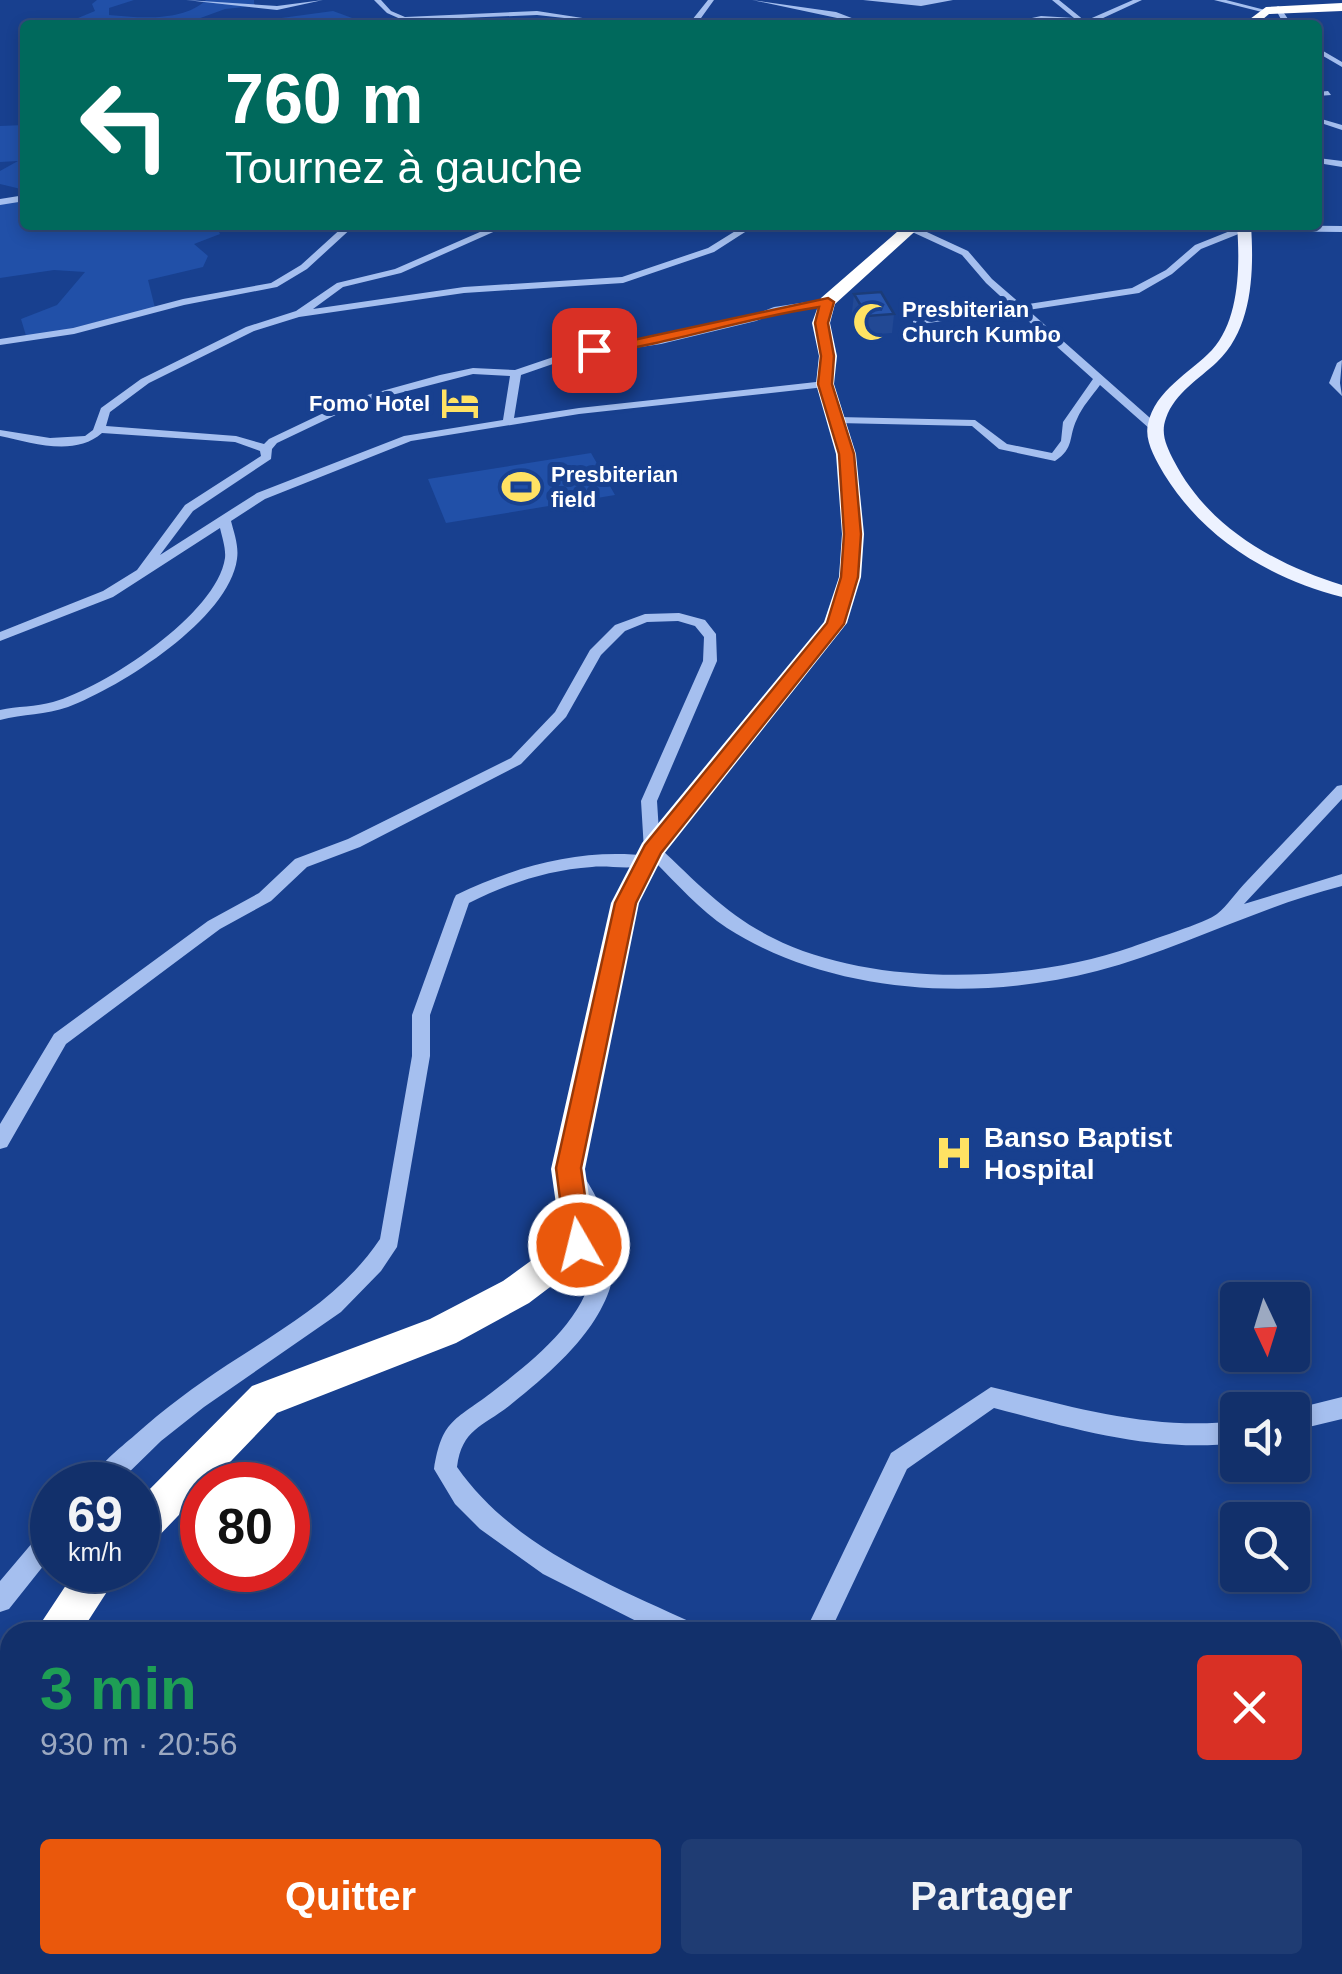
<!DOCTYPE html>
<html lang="fr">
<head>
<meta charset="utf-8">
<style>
	:root { --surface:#12306b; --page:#1f3c73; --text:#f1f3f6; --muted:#9ca9c1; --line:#314b7e; --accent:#ea580c }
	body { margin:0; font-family:Helvetica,sans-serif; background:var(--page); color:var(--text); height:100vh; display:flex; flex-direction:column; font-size:38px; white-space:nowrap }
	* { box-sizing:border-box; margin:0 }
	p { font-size:32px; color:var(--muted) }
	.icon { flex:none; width:55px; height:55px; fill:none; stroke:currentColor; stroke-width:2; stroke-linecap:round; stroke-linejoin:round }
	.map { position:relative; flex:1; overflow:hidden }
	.sheet { position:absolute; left:0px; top:1622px; width:1342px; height:352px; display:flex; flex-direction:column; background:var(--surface); border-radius:30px 30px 0 0; box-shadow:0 5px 15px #0003,0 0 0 2px var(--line) }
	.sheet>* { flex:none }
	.hud { position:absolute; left:20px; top:20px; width:1302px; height:210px; border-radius:10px; box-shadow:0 5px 15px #0003,0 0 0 2px var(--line); background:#00695c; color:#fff; overflow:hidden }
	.needle { width:65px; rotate:176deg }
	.tools { position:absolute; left:1220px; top:1282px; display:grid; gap:20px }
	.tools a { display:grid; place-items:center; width:90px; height:90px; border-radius:10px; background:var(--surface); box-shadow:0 5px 15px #0003,0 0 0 2px var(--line); font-size:50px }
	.speed { position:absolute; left:30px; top:1462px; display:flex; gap:20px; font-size:50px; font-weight:700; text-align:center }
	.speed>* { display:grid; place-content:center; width:130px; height:130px; border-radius:50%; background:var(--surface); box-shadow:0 5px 15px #0003,0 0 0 2px var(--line); line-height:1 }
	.speed small { font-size:25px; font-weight:400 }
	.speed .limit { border:15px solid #d22; background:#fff; color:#111 }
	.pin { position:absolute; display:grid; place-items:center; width:85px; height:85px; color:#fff; margin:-42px; border-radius:20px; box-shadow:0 5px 15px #0006 }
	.me { position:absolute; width:110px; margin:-55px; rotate:352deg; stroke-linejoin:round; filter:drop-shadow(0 0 8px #0008) }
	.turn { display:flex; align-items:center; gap:35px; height:210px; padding:0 40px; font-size:45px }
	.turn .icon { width:130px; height:130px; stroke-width:2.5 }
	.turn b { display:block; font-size:70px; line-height:85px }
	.round { display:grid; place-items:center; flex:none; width:105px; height:105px; border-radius:10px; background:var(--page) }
	.head { display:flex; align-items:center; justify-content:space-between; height:170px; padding:0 40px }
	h1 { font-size:60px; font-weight:800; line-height:75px; color:#1e9e55 }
	.primary-button { display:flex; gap:20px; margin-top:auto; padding:20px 40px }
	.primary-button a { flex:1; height:115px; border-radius:10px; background:var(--accent); color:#fff; font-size:40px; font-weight:800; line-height:115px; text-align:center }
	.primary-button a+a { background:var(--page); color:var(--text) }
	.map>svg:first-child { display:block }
</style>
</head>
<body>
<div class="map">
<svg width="1342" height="1974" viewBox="0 0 1342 1974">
	<rect width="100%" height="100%" fill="#18408f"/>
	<!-- green -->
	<path fill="#2150a8" d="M97,0H134L109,8V15C140,18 183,22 206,0H254V6L225,9L195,20L274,19L333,11L363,22L300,25L246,19L225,25H158L140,19L106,18L78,22L82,25L66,23L95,11L92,4Z
		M25,125V190L0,184V171L18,161L0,162V126Z
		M25,196V225L88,230L216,225L220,234L194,244L208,256L203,267L148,280L155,308L27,339L21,319L57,305L85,272L54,270L0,278V204Z
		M591,453L615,495L446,523L428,479Z"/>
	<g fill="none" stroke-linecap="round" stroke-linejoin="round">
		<!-- minor -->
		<path fill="#a5bfef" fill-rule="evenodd" d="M186,0L277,6L323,0L277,10Z
			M374,0H381L391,11L405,17L537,11L628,25L537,15L413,20L418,23L414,25L387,13Z
			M708,0H714L696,25H688Z
			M752,0L836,12L870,25Z
			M863,0H953L921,6Z
			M1052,0H1059L1085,21L1133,0H1142L1088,25L1041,20L1000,25L1041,16L1074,18Z
			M1214,0H1226L1269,11L1266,13Z
			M1278,6L1280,7L1292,25H1284L1275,8Z
			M1318,48L1342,62V67L1318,53Z
			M1328,91L1331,95L1318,96V92Z
			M1318,118L1342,125V130L1318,122Z
			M1318,158L1342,161V167L1318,163Z
			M25,195V201L0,205V199Z
			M345,225H355L307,269L277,287L184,305L74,334L0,345V339L73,328L183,299L271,283L301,265Z
			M496,225H509L401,273L343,287L313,309L464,287L622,277L708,248L745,225H756L714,252L623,283L464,293L299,317L254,331L149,383L110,412L106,426L236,436L264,444L269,439L353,399L440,375L473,368L515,370L571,351L661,338L749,317L774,307L827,299L832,302L831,304L776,313L756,321L661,344L573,357L521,375L514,418L579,408L825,381L830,384L825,387L579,414L411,441L265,499L231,521C234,533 239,546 237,559C229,619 121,687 68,707C46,715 23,714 0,720V710C17,706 36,707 53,702C104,688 217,614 225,558C226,548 222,537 220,528L113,597L0,641V632L103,591L137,570L185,505L261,456L260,451L235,442L102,433C75,457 32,443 0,436V430L50,438L85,436L93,430L101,408L141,379L246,327L296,311L337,283L395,269ZM473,374L510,376L503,420L404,436L257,493L160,555L193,511L271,459L272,449L277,443L361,403Z
			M1245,225L1342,226V232L1246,231L1201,249L1172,274L1139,293L1028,310L1158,425V429H1150L1100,385C1092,396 1082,407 1077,419C1068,437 1075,448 1055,461L999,449L972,426L838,423L832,420L838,417L975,420L1007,444L1052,453L1061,441L1063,422L1093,379L1017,311L913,325V321L917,320L1011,306L986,283L962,255L910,231V227H916L968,251L992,279L1022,305L1132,288L1166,270L1195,245Z
			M1342,360L1340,383L1342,396L1329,383L1337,363Z
			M679,613L705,620L716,634L717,661L657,801L660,848C696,882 728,916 773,938C872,988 1029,983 1132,947C1147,941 1208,922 1217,914C1227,906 1237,891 1247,881C1277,849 1307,818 1337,786L1342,785V799L1244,904L1342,874V886C1258,907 1181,949 1097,971C979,1002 832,995 727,928C700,910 677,884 654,861C641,872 610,865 592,867C548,870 509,883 469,903L430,1015V1056L397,1247L381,1271L341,1312L204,1407L161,1441L116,1485H89C97,1465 119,1449 135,1435C164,1409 195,1386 227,1365C284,1328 342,1296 380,1239L412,1056V1015L454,899L456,895C516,866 581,848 649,856L644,850L641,801L703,661L704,637L695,626L678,621L647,622L625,631L601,655L566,717L521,764L360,847L307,867L271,901L220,929L66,1044L7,1147L0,1149V1124L54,1034L208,921L259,893L295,859L348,839L511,758L555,712L590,650L615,625L645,614Z
			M577,1174L584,1176C597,1198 610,1220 614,1246C623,1313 555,1369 509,1406C482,1427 462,1429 457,1467C512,1546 608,1584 693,1623L696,1632H658L543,1574L480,1529L455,1504L434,1469C442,1420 454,1421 491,1393C535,1359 601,1309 593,1246C591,1222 578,1203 567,1182L570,1176Z
			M991,1387C1073,1407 1152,1431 1238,1421V1443C1153,1453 1075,1429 994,1408L907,1469L830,1632H805L891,1453Z
			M1342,1397V1419L1292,1431L1290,1410Z
			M52,1525V1555L9,1609L0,1612V1581L44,1529Z
			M482,1965H521L517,1974H478Z"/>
		<!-- major -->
		<path fill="#edf2ff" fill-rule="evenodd" d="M1237,225H1251C1254,271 1253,328 1217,362C1199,379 1175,393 1166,418C1160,434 1167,447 1174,461C1208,527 1274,564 1342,585V597C1269,578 1204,539 1164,474C1156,460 1144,441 1148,424C1155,390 1190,373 1212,350C1240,319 1240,264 1237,225Z"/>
		<!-- highway -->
		<path fill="#fff" fill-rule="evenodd" d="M1342,3V11L1269,14L1256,25H1242L1266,7Z
			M905,225H922L835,304L830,323L837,356L834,384L856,454L864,534L861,577L847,623L664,854L639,903L585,1169L596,1245L591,1256L529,1303L456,1343L277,1413L208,1485H202V1491L152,1543L138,1549V1501L252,1386L430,1319L503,1281L561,1239L551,1169L611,903L642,843L824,622L839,577L842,534L836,454L816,384L819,356L812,323L821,298Z
			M76,1570H121L81,1632H35Z
			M10,1676V1730L0,1734V1681Z"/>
	</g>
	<!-- wall -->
	<path fill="#224995" d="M854,294L894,314L892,333L865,335L852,312Z"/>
	<!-- building -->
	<path fill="#2755ad" stroke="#1b3c79" stroke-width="2.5" d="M881,292L894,314L867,316L854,294Z"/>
	<!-- route -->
	<path fill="#ea580c" stroke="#983908" stroke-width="2.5" d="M828,298L834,302L828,323L834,356L832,384L854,454L861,534L858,577L844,624L661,853L636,903L581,1168L592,1245L588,1253H570L566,1245L556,1168L615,903L645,845L827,623L841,577L844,534L839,454L818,384L821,356L815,323L819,307C744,318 671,344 594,354L587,350Z"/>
	<!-- icons -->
	<defs>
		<g id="mosque-bare" transform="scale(3)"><path d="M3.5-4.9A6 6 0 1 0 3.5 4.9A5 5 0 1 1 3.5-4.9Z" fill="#ffe263" stroke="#18408f" stroke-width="2.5" paint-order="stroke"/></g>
		<g id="hotel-bare" transform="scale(3)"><path d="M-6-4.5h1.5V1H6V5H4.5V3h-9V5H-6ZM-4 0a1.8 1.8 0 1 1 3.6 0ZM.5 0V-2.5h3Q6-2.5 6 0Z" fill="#ffe263" stroke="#18408f" stroke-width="2.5" paint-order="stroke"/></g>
		<g id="stadium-bare" transform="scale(3)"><path d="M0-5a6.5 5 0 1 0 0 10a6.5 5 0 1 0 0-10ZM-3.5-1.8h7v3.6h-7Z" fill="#ffe263" stroke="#18408f" stroke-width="2.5" paint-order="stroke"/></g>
		<g id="hospital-bare" transform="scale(3)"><path d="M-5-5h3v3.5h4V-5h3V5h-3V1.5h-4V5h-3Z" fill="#ffe263" stroke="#18408f" stroke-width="2.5" paint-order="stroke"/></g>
	</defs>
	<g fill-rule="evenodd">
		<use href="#mosque-bare" x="872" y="322"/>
		<use href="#hotel-bare" x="460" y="403"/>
		<use href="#stadium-bare" x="521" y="487"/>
		<use href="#hospital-bare" x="954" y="1153"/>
	</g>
	<g text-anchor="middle" stroke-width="10" stroke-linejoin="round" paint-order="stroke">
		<!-- far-poi labels -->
		<g font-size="22" font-weight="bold" fill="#fff" stroke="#18408f" text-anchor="start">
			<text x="902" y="317">Presbiterian<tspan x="902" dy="25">Church Kumbo</tspan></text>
			<text x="430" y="411" text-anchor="end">Fomo Hotel</text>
			<text x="551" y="482">Presbiterian<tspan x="551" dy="25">field</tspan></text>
		</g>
		<!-- poi labels -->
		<g font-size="28" font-weight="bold" fill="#fff" stroke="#18408f" text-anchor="start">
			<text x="984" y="1147">Banso Baptist<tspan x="984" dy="32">Hospital</tspan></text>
		</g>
	</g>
</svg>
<div class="tools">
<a><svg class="needle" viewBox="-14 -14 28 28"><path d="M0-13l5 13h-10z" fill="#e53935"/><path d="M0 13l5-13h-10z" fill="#9ca9c1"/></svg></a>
<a><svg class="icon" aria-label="sound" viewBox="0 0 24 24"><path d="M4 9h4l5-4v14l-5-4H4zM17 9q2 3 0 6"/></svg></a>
<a><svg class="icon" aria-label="search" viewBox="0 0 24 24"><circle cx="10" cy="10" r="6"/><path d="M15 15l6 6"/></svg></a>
</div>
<div class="speed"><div>69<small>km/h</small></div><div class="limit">80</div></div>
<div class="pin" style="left:594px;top:350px;background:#d93025"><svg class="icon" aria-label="arrive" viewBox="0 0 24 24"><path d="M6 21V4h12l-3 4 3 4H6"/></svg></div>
<svg class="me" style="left:579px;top:1245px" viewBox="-20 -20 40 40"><circle r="17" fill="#ea580c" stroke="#fff" stroke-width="3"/><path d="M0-11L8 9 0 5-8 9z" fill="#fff"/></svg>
<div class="hud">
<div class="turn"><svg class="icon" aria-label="left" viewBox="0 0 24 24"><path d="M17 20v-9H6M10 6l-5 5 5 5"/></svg><div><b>760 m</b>Tournez à gauche</div></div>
</div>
<section class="sheet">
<div class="head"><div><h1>3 min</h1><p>930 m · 20:56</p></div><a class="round" style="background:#d93025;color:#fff"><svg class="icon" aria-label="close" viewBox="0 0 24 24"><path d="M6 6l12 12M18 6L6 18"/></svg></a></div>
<div class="primary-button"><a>Quitter</a><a>Partager</a></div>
</section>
</div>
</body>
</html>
